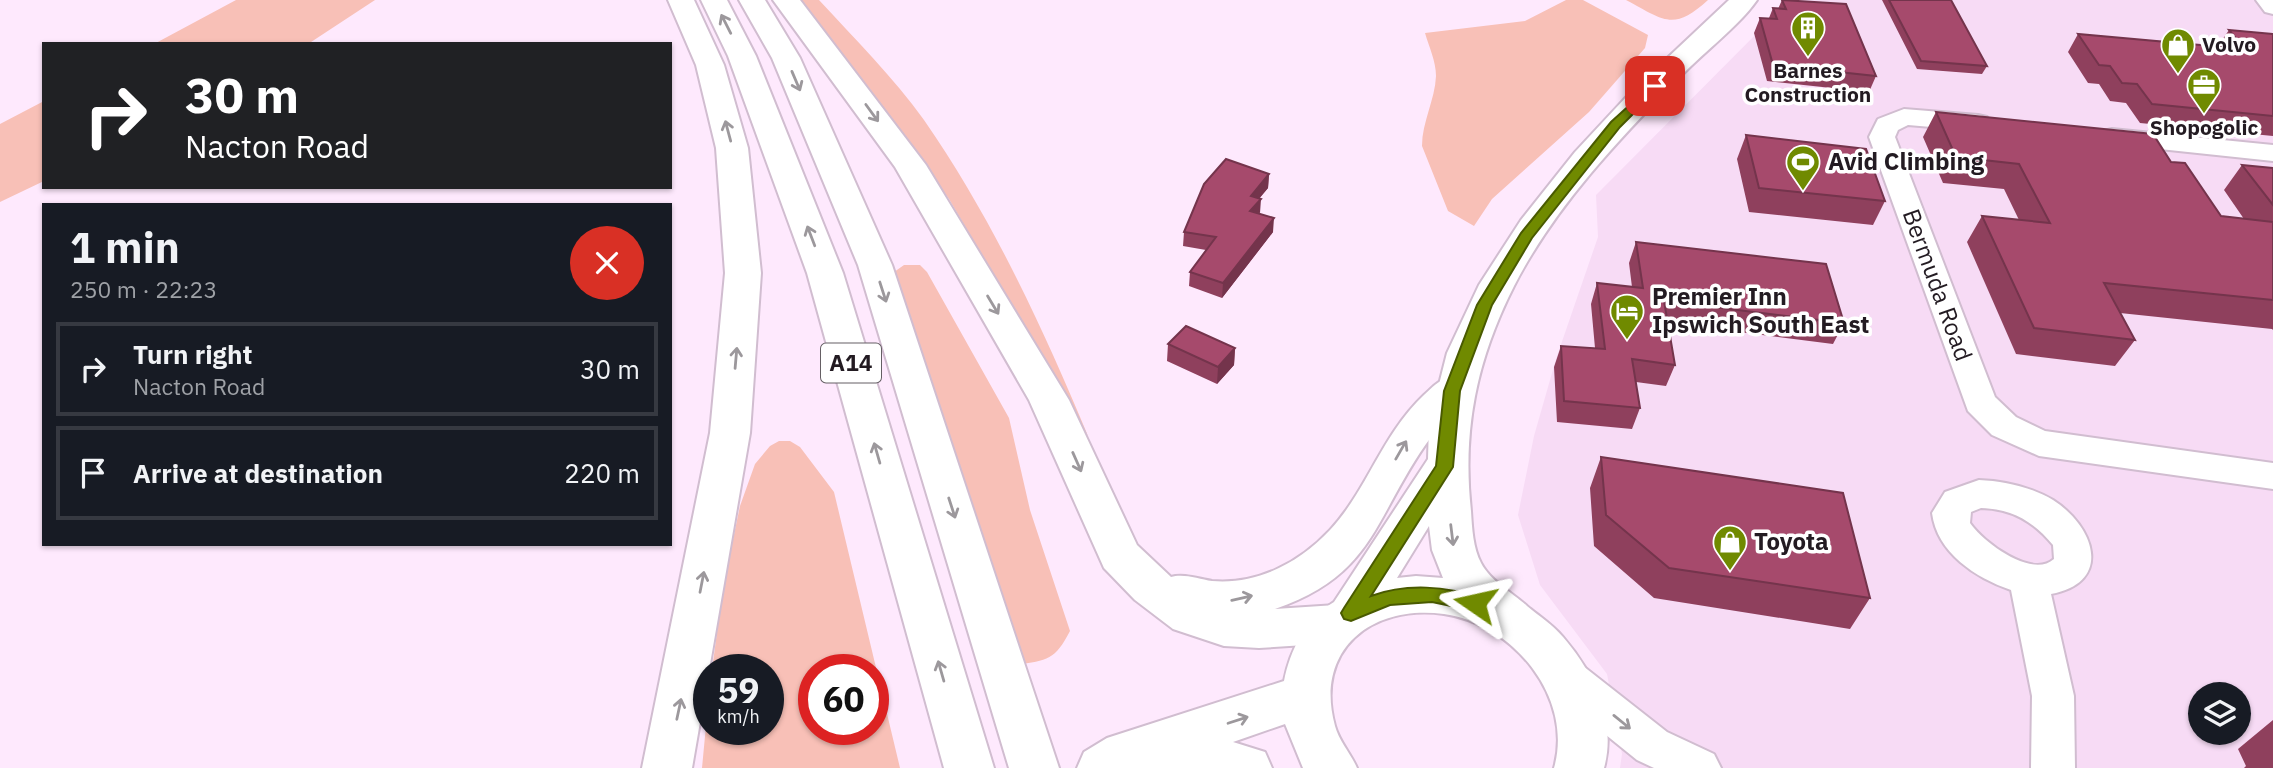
<!DOCTYPE html>
<html lang="en">
<head>
<meta charset="utf-8">
<style>
	:root { --surface:#171b24; --page:#242831; --text:#f1f3f6; --muted:#9ea1a6; --line:#363941 }
	body { margin:0; font-family:"IBM Plex Sans",sans-serif; background:var(--page); color:var(--text); height:100vh; display:flex; flex-direction:column; font-size:26px; white-space:nowrap }
	* { box-sizing:border-box; margin:0 }
	p { font-size:23px; color:var(--muted) }
	.icon { flex:none; width:38px; height:38px; fill:none; stroke:currentColor; stroke-width:2; stroke-linecap:round; stroke-linejoin:round }
	.map { position:relative; flex:1; overflow:hidden }
	.side { position:absolute; left:42px; top:203px; width:630px; height:343px; display:flex; flex-direction:column; background:var(--surface); border-radius:0px; box-shadow:0 2px 5px #0004 }
	.side>* { flex:none }
	.banner { position:absolute; left:42px; top:42px; width:630px; height:147px; border-radius:0px; box-shadow:0 2px 5px #0004; background:#202124; color:#fff; overflow:hidden }
	.fabs { position:absolute; left:2188px; top:682px; display:grid; gap:14px }
	.fabs a { display:grid; place-items:center; width:63px; height:63px; border-radius:50%; background:var(--surface); box-shadow:0 2px 5px #0004; font-size:35px }
	.speed { position:absolute; left:693px; top:654px; display:flex; gap:14px; font-size:35px; font-weight:700; text-align:center }
	.speed>* { display:grid; place-content:center; width:91px; height:91px; border-radius:50%; background:var(--surface); box-shadow:0 2px 5px #0004; line-height:1 }
	.speed small { font-size:18px; font-weight:400 }
	.speed .limit { border:10px solid #d22; background:#fff; color:#111 }
	.pin { position:absolute; display:grid; place-items:center; width:60px; height:60px; color:#fff; margin:-30px; border-radius:14px; box-shadow:0 4px 10px #0006 }
	.me { position:absolute; width:77px; margin:-38px; rotate:281deg; stroke-linejoin:round; filter:drop-shadow(0 0 5px #0008) }
	.turn { display:flex; align-items:center; gap:24px; height:147px; padding:0 28px; font-size:32px }
	.turn .icon { width:91px; height:91px; stroke-width:2.5 }
	.turn b { display:block; font-size:49px; line-height:60px }
	.round { display:grid; place-items:center; flex:none; width:74px; height:74px; border-radius:37px; background:var(--page) }
	.headline { display:flex; align-items:center; justify-content:space-between; height:119px; padding:0 28px }
	h1 { font-size:42px; font-weight:700; line-height:52px }
	ul { padding:0; list-style:none }
	li { display:flex; align-items:center; gap:21px; height:94px; margin:0 14px 10px; padding:0 14px; border:4px solid var(--line); border-radius:0px }
	li div { flex:1 }
	li b { display:block; font-size:26px }
	li em { font-style:normal }
	.map>svg:first-child { display:block }
</style>
</head>
<body>
<div class="map">
<svg width="2273" height="768" viewBox="0 0 2273 768">
	<rect width="100%" height="100%" fill="#fee9fd"/>
	<!-- built -->
	<path fill="#f7dbf5" fill-rule="evenodd" d="M1790,0H2273V768H1620L1622,754L1607,674L1540,585L1518,515L1534,436L1556,359L1598,237L1596,195ZM2200,695H2238V733H2200Z"/>
	<!-- green -->
	<path fill="#f8c0b7" fill-rule="evenodd" d="M236,0H375L308,44H154Z
		M791,0H819C855,39 893,77 924,120C992,218 1042,326 1088,436L949,199L870,89Z
		M1566,0H1583L1648,35L1645,48L1589,112L1492,199L1474,226L1448,211L1422,146C1422,122 1435,100 1436,76C1436,61 1429,47 1425,33L1525,21Z
		M1626,0H1708C1673,32 1664,20 1626,0Z
		M44,101V181L0,202V124Z
		M904,265H920L927,272L1009,418L1030,510L1070,631C1055,660 1048,660 1016,665L887,277Z
		M779,441H790L800,447L834,492L900,768H702L709,694V730H768V670H712L723,587L740,506L755,464L770,446ZM814,670H873V730H814Z"/>
	<g fill="none" stroke-linecap="round" stroke-linejoin="round">
		<!-- minor casing -->
		<g stroke="#d1bdd0" stroke-width="4">
			<path id="minor" d="M2256,0H2273V14L2265,12Z
				M1904,109L1978,115L1987,117L1991,123L1987,129L1978,131L1908,125L1898,130L1895,137L1995,397L2016,417L2045,431L2273,463V489L2039,456L1992,435L1968,411L1869,137L1878,119Z
				M2112,129L2273,145V161L2103,143L2099,137L2103,131Z
				M1979,480C2004,481 2031,487 2053,500C2094,526 2114,582 2051,594L2074,696L2075,768H2031L2032,696L2011,590C1976,578 1937,553 1932,513L1945,492ZM1981,508C2012,509 2033,521 2053,545L2054,559C2032,579 1983,542 1970,523L1971,512Z
				M1568,661L1583,666L1667,732L1714,754L1721,768H1654L1637,760L1553,692L1547,679L1553,666Z"/>
		</g>
		<!-- major casing -->
		<g stroke="#d1bdd0" stroke-width="4">
			<path id="major" d="M1729,0H1757C1739,26 1705,51 1682,75C1620,138 1555,206 1514,286C1477,359 1462,429 1471,511C1472,528 1473,548 1481,563C1491,582 1512,592 1527,606C1539,616 1553,625 1563,637C1594,673 1617,721 1604,768H1554C1574,698 1514,624 1444,614C1371,604 1314,650 1335,726C1339,741 1351,754 1357,768H1303L1285,724L1233,742L1265,752L1272,768H1077L1084,752L1107,738L1284,681C1290,650 1306,619 1334,602L1428,459L1429,424L1447,353L1479,285L1521,220L1575,152L1628,95ZM1429,526L1432,550L1443,578L1416,576L1397,578Z"/>
		</g>
		<!-- highway casing -->
		<g stroke="#d1bdd0" stroke-width="4">
			<path id="highway" d="M668,0H694L724,65L748,148L761,273L750,433L692,768H642L710,433L725,273L716,148L696,65Z
				M701,0H727L756,56L843,273L994,768H944L807,273L728,56Z
				M739,0H765L800,58L892,265L1059,768H1009L858,265L772,58Z
				M773,0H800L926,165L1069,400L1137,545L1171,577C1183,573 1199,579 1212,581C1258,585 1300,562 1330,530C1368,489 1381,436 1424,395C1432,388 1439,379 1450,378C1455,378 1461,380 1466,381L1471,391C1459,411 1439,425 1426,444C1374,518 1374,575 1275,609L1336,605L1352,610L1359,624L1352,638L1336,643L1259,648L1224,646L1173,629L1135,600L1104,568L1029,400L895,167Z"/>
		</g>
		<!-- minor -->
		<use href="#minor" fill="#fff" fill-rule="evenodd"/>
		<!-- major -->
		<use href="#major" fill="#fff" fill-rule="evenodd"/>
		<!-- highway -->
		<use href="#highway" fill="#fff" fill-rule="evenodd"/>
	</g>
	<!-- wall -->
	<path fill="#8f405d" d="M1782,0L1876,76L1869,92L1767,81L1754,33L1760,18H1769L1773,8L1778,9Z
		M1882,0H1951L1987,66L1982,74L1917,69Z
		M2229,30L2273,34V136L2140,123L2126,103L2110,101L2099,84L2088,83L2068,52L2078,34L2218,46Z
		M1936,112L2171,162L2221,216L2244,219L2224,190L2242,165L2273,168V330L2272,329L2120,313L2135,340L2115,366L2016,354L1967,242L1982,216L2019,220L2004,189L1943,183L1923,137Z
		M1746,135L1885,201L1873,225L1749,212L1737,159Z
		M1269,174L1268,188L1259,199V214L1273,232L1222,298L1189,286L1190,272L1206,250L1183,246L1184,232Z
		M1636,242L1844,323L1833,344L1668,323L1675,365L1666,386L1636,382L1640,408L1632,429L1557,422L1554,367L1561,346L1595,348L1591,304L1597,283L1632,287L1629,263Z
		M1168,344L1235,348L1234,365L1217,384L1167,361Z
		M1601,457L1870,598L1850,629L1654,598L1594,546L1590,488Z
		M2273,720V768H2244L2246,766L2238,749Z"/>
	<!-- shaded-wall -->
	<path fill="#74344c" d="M1269,174L1268,188L1249,210L1251,196Z
		M1261,199L1260,213L1250,211Z
		M1274,218L1273,232L1222,298L1223,283Z
		M1235,348L1234,365L1217,384L1218,367Z"/>
	<!-- building -->
	<path fill="#a64a6c" stroke="#74344c" stroke-width="2" d="M1782,0L1846,4L1876,76L1773,65L1760,18L1777,19L1773,8L1786,9Z
		M1889,0H1951L1987,66L1921,61Z
		M2229,30L2273,34V116L2152,104L2137,84L2122,83L2110,66L2099,65L2078,34L2245,49Z
		M1936,112L2153,134L2171,162L2185,163L2221,216L2273,222V300L2104,283L2135,340L2034,328L1982,216L2050,223L2019,164L1956,157Z
		M1746,135L1866,149L1885,201L1759,188Z
		M1226,159L1269,174L1251,196L1261,199L1250,211L1274,218L1223,283L1190,272L1216,237L1184,232L1204,184Z
		M2242,165L2273,168V205Z
		M1636,242L1826,264L1844,323L1664,301L1675,365L1632,359L1640,408L1564,401L1561,346L1605,349L1597,283L1643,288Z
		M1186,326L1235,348L1218,367L1168,344Z
		M1601,457L1843,493L1870,598L1669,568L1606,515Z"/>
	<!-- one-way arrows -->
	<defs><path id="oneway-shaft" d="M-6 0H5M1.5-3L5.5 0L1.5 3" fill="none" stroke-width="1.6" stroke-linecap="round" stroke-linejoin="round" transform="scale(1.75)"/></defs>
	<g stroke="#9c989c">
		<use href="#oneway-shaft" transform="translate(726 24) rotate(-117)"/>
		<use href="#oneway-shaft" transform="translate(796 81) rotate(67)"/>
		<use href="#oneway-shaft" transform="translate(872 113) rotate(54)"/>
		<use href="#oneway-shaft" transform="translate(728 131) rotate(-105)"/>
		<use href="#oneway-shaft" transform="translate(811 236) rotate(-111)"/>
		<use href="#oneway-shaft" transform="translate(883 292) rotate(72)"/>
		<use href="#oneway-shaft" transform="translate(993 305) rotate(59)"/>
		<use href="#oneway-shaft" transform="translate(736 358) rotate(-85)"/>
		<use href="#oneway-shaft" transform="translate(1401 450) rotate(-60)"/>
		<use href="#oneway-shaft" transform="translate(877 453) rotate(-106)"/>
		<use href="#oneway-shaft" transform="translate(1077 462) rotate(66)"/>
		<use href="#oneway-shaft" transform="translate(952 508) rotate(72)"/>
		<use href="#oneway-shaft" transform="translate(1452 535) rotate(83)"/>
		<use href="#oneway-shaft" transform="translate(702 582) rotate(-79)"/>
		<use href="#oneway-shaft" transform="translate(1242 598) rotate(-13)"/>
		<use href="#oneway-shaft" transform="translate(941 671) rotate(-106)"/>
		<use href="#oneway-shaft" transform="translate(679 709) rotate(-78)"/>
		<use href="#oneway-shaft" transform="translate(1238 720) rotate(-18)"/>
		<use href="#oneway-shaft" transform="translate(1622 722) rotate(39)"/>
	</g>
	<!-- route -->
	<path fill="#708a00" stroke="#495a00" stroke-width="2" d="M1655,82L1659,83V88L1620,127L1532,238L1492,305L1460,391L1453,467L1371,596C1406,583 1447,586 1481,598L1484,603L1481,609L1475,611L1432,602L1390,605L1351,621L1344,619L1341,613L1344,608L1436,466L1444,391L1477,305L1521,233L1611,122Z"/>
	<!-- icons -->
	<defs>
		<g id="building-pin" transform="scale(1.75)"><path d="M0 17L-7.5 6A9.5 9.5 0 1 1 7.5 6Z" fill="#708a00" stroke="#fff"/><path d="M-4-6H4V6H1V3H-1V6H-4ZM-2.5-4.3h1.7v1.8h-1.7ZM.8-4.3h1.7v1.8H.8ZM-2.5-1h1.7V.8h-1.7ZM.8-1h1.7V.8H.8Z" fill="#fff"/></g>
		<g id="shop-pin" transform="scale(1.75)"><path d="M0 17L-7.5 6A9.5 9.5 0 1 1 7.5 6Z" fill="#708a00" stroke="#fff"/><path d="M-5-2.5h2.3a2.7 3.5 0 0 1 5.4 0H5L5.5 6h-11ZM-1.5-2.5h3a1.5 2.3 0 0 0-3 0Z" fill="#fff"/></g>
		<g id="office-pin" transform="scale(1.75)"><path d="M0 17L-7.5 6A9.5 9.5 0 1 1 7.5 6Z" fill="#708a00" stroke="#fff"/><path d="M-6-3h4V-5.5h4V-3h4V5H-6ZM-1-4.5V-3h2v-1.5ZM-6 0V1H6V0Z" fill="#fff"/></g>
		<g id="stadium-pin" transform="scale(1.75)"><path d="M0 17L-7.5 6A9.5 9.5 0 1 1 7.5 6Z" fill="#708a00" stroke="#fff"/><path d="M0-5a6.5 5 0 1 0 0 10a6.5 5 0 1 0 0-10ZM-3.5-1.8h7v3.6h-7Z" fill="#fff"/></g>
		<g id="hotel-pin" transform="scale(1.75)"><path d="M0 17L-7.5 6A9.5 9.5 0 1 1 7.5 6Z" fill="#708a00" stroke="#fff"/><path d="M-6-4.5h1.5V1H6V5H4.5V3h-9V5H-6ZM-4 0a1.8 1.8 0 1 1 3.6 0ZM.5 0V-2.5h3Q6-2.5 6 0Z" fill="#fff"/></g>
	</defs>
	<g fill-rule="evenodd">
		<use href="#building-pin" x="1808" y="28"/>
		<use href="#shop-pin" x="2178" y="45"/>
		<use href="#office-pin" x="2204" y="85"/>
		<use href="#stadium-pin" x="1803" y="162"/>
		<use href="#hotel-pin" x="1627" y="311"/>
		<use href="#shop-pin" x="1730" y="542"/>
	</g>
	<g text-anchor="middle" stroke-width="7" stroke-linejoin="round" paint-order="stroke">
		<!-- far-poi labels -->
		<g font-size="21" font-weight="bold" fill="#231b22" stroke="#fff">
			<text x="2202" y="52" text-anchor="start">Volvo</text>
			<text x="1808" y="78">Barnes<tspan x="1808" dy="24">Construction</tspan></text>
			<text x="2204" y="135">Shopogolic</text>
		</g>
		<!-- shield labels -->
		<rect fill="#fff" stroke="#655f64" stroke-width="2" x="821" y="343.5" width="60" height="39" rx="5"/>
		<g font-size="23" font-weight="bold" fill="#231b22">
			<text x="851" y="371">A14</text>
		</g>
		<!-- poi labels -->
		<g font-size="24" font-weight="bold" fill="#231b22" stroke="#fff" text-anchor="start">
			<text x="1828" y="170">Avid Climbing</text>
			<text x="1652" y="305">Premier Inn<tspan x="1652" dy="28">Ipswich South East</tspan></text>
			<text x="1754" y="550">Toyota</text>
		</g>
		<!-- street labels -->
		<g font-size="24" fill="#231b22" stroke="#fff">
			<text transform="translate(1937 285) rotate(70)" y="8">Bermuda Road</text>
		</g>
	</g>
</svg>
<div class="fabs">
<a><svg class="icon" aria-label="layers" viewBox="0 0 24 24"><path d="M12 4l9 5-9 5-9-5zM3 14l9 5 9-5"/></svg></a>
</div>
<div class="speed"><div>59<small>km/h</small></div><div class="limit">60</div></div>
<div class="pin" style="left:1655px;top:86px;background:#d93025"><svg class="icon" aria-label="arrive" viewBox="0 0 24 24"><path d="M6 21V4h12l-3 4 3 4H6"/></svg></div>
<svg class="me" style="left:1475px;top:603px" viewBox="-20 -20 40 40"><path d="M0-17L14 15 0 8-14 15z" fill="#708a00" stroke="#fff" stroke-width="4"/></svg>
<div class="banner">
<div class="turn"><svg class="icon" aria-label="right" viewBox="0 0 24 24"><path d="M7 20v-9h11M14 6l5 5-5 5"/></svg><div><b>30 m</b>Nacton Road</div></div>
</div>
<section class="side">
<div class="headline"><div><h1>1 min</h1><p>250 m · 22:23</p></div><a class="round" style="background:#d93025;color:#fff"><svg class="icon" aria-label="close" viewBox="0 0 24 24"><path d="M6 6l12 12M18 6L6 18"/></svg></a></div>
<ul>
<li><svg class="icon" aria-label="right" viewBox="0 0 24 24"><path d="M7 20v-9h11M14 6l5 5-5 5"/></svg><div><b>Turn right</b><p>Nacton Road</p></div><em>30 m</em></li>
<li><svg class="icon" aria-label="arrive" viewBox="0 0 24 24"><path d="M6 21V4h12l-3 4 3 4H6"/></svg><div><b>Arrive at destination</b></div><em>220 m</em></li>
</ul>
</section>
</div>
</body>
</html>
